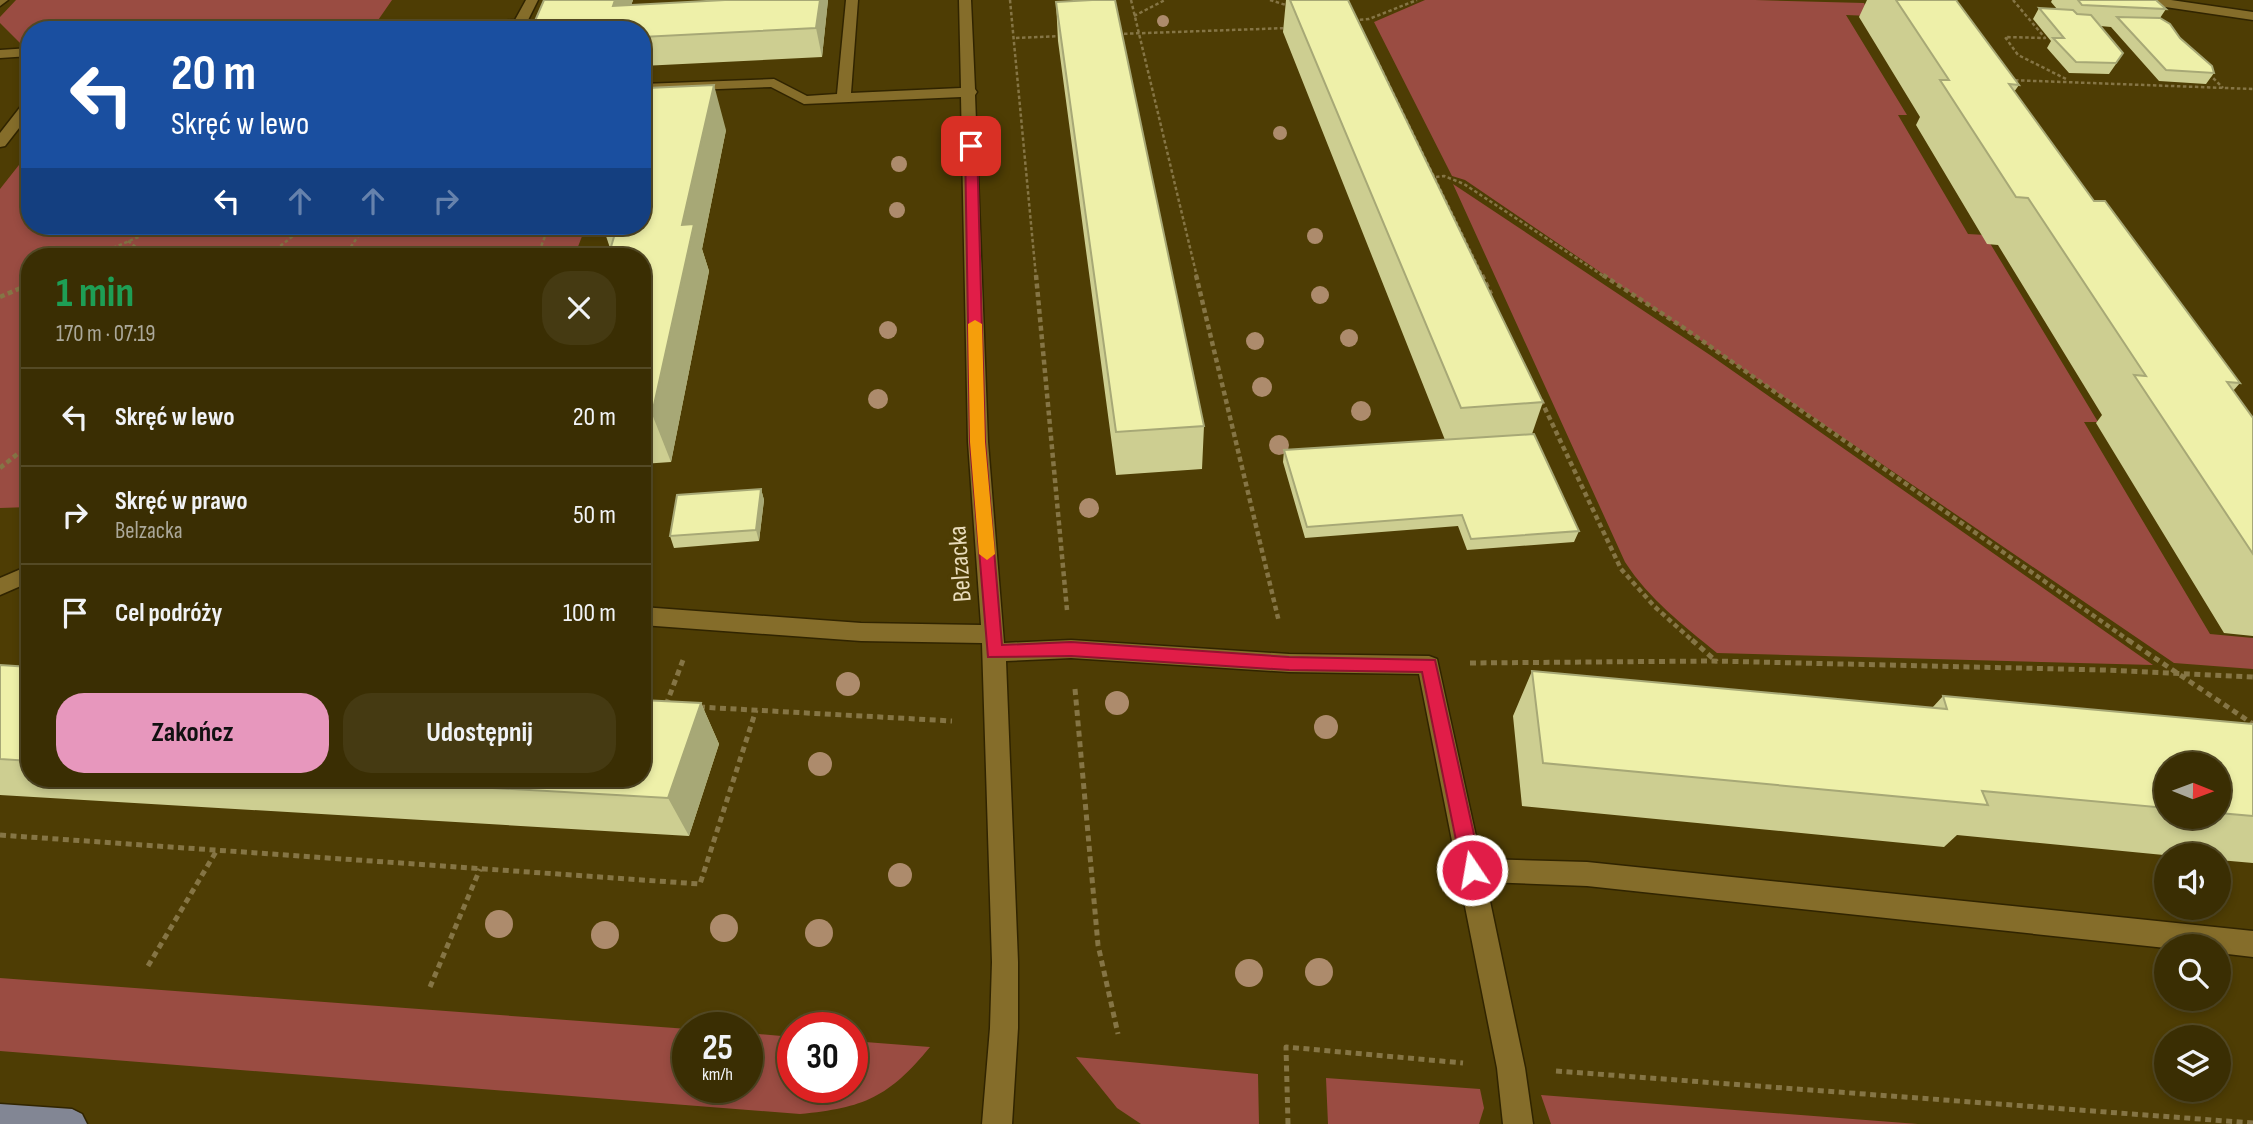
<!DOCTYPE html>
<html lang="pl">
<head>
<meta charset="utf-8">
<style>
	:root { --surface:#3a2e03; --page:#453a12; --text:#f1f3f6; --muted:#aba89a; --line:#544a25; --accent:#e797bd }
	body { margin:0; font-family:"Sofia Sans Condensed",sans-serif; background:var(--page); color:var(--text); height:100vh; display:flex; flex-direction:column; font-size:26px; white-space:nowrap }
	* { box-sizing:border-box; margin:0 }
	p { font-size:23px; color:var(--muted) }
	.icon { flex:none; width:38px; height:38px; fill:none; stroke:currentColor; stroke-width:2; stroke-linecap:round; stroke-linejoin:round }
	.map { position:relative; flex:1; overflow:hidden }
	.side { position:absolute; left:21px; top:248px; width:630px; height:539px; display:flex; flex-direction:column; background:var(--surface); border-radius:28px; box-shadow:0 4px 10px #0003,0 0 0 2px var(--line) }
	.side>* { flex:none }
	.guide { position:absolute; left:21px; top:21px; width:630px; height:214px; border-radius:28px; box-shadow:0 4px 10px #0003,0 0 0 2px var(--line); background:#1a4fa0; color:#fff; overflow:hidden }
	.needle { width:46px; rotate:91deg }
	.tools { position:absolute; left:2154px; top:752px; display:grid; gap:14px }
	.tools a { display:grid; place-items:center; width:77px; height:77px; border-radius:50%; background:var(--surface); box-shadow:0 4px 10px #0003,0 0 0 2px var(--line); font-size:35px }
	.speed { position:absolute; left:672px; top:1012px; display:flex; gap:14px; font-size:35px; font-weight:700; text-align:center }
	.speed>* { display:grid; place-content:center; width:91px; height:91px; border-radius:50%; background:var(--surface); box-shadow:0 4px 10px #0003,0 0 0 2px var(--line); line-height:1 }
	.speed small { font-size:18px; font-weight:400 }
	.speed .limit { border:10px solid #d22; background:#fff; color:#111 }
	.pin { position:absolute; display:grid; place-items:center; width:60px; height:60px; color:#fff; margin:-30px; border-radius:14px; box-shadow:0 4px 10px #0006 }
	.me { position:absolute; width:77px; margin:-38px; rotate:348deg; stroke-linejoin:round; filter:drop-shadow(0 0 5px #0008) }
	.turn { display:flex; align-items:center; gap:24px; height:147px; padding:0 35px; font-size:32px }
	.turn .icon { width:91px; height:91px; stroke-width:2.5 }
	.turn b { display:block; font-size:49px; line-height:60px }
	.lanes { display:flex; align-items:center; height:66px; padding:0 35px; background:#0003; justify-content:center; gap:35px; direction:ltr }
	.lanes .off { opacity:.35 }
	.round { display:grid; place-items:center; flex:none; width:74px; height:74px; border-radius:28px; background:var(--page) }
	.headline { display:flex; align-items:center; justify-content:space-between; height:119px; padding:0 35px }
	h1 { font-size:42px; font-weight:700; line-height:52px; color:#1e9e55 }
	.button { display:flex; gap:14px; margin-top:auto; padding:14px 35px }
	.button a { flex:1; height:80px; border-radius:28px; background:var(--accent); color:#111; font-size:28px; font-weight:700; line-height:80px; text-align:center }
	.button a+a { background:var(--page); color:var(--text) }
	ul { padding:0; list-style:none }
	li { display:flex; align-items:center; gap:21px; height:98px; padding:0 35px; border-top:2px solid var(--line) }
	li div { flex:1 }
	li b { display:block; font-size:26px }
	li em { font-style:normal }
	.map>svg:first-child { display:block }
</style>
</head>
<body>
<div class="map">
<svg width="2253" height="1124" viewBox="0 0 2253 1124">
	<rect width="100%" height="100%" fill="#4e3d04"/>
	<!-- green -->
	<path fill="#9a4c42" d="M16,0H392L374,26L302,30H30V45H22L0,23V17Z
		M1425,0H1755L1864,3L1870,16L1846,15L1907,115H1898L1968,234L1985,235L2098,422H2084L2210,634L2253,638V669L2174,663L1465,180L1452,176L1374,22Z
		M30,151V226H586L574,257H30V507L0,508V189Z
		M1453,184L1710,355L2153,665L1717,653C1683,625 1649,599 1625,562Z
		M0,978L688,1029V1087H747V1033L793,1037V1087H852V1041L930,1047C889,1097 864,1108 800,1114L0,1051Z
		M1076,1057L1258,1074L1259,1124H1141L1117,1108Z
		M1326,1078L1480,1089L1484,1108L1479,1124H1328Z
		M1541,1095L1918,1124H1551Z"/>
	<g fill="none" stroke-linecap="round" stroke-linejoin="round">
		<!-- minor casing -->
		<g stroke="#302400" stroke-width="3">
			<path id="minor" d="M0,0H8L0,6Z
				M526,0H538L523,30H418L424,26L515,20Z
				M846,0H858L851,93L961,88L959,0H971L975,89L977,92L975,95L988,442L1004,643L1071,640L1289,654L1429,656L1437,659L1481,859L1587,862L2253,931V957L2219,953V947L2166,948L1587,886L1486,882L1525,1068L1533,1124H1503L1497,1068L1419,674L1289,672L1071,658L1006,661L1018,962V1028L1012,1124H982L990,1028L992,962L982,643L861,641L642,625V607L861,623L981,625L968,442L961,97L804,104L771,87L642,92V84L774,79L807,96L837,94Z
				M2139,0H2171L2253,12V20L2145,4Z
				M30,48V56L0,58V50Z
				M30,100V114L5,146L0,147V133L25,101Z
				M21,569L30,570V586L23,585L0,595V578Z"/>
		</g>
		<!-- major casing -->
		<g stroke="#302400" stroke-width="3">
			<path id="major" d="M0,1104L72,1109L82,1114L87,1124H0Z"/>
		</g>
		<!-- path-far2 -->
		<path stroke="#857545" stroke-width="2.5" stroke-dasharray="3.5 2.5" stroke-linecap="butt" d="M1010,0L1036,277
			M1131,0L1197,277
			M1270,0L1289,6
			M2013,0L2045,38L2005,37L2018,55L2068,80
			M1134,16L1165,0
			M1358,23L1357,20L1369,19L1417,0
			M1118,34L1288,28
			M1016,38L1064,36
			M1377,60L1483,277
			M2209,74L2223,88
			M2009,80L2253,89
			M1436,177L1444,176L1464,184L1605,277
			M128,241L149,257
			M91,257L165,226
			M266,257L306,226
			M344,257L365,226
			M537,257L549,226"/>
		<!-- path-far1 -->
		<path stroke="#857545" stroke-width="4.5" stroke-dasharray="5 3.5" stroke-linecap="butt" d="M1036,275L1067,610
			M1196,275L1279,622
			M1482,275L1491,294
			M1603,275L1681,326L2131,642
			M0,297L30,284
			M1541,400L1621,569L1655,607L1694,642
			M0,468L30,444"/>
		<!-- path -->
		<path stroke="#857545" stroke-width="5" stroke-dasharray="6 4.5" stroke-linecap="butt" d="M1692,640L1717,662
			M2128,640L2253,724
			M1470,663L1712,661L2104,670L2253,677
			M1075,689L1098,945L1118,1034
			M666,705L683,660
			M699,707L952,721
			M0,835L700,884L756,710
			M148,966L217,850
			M430,987L480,869
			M1556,1071L2253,1123
			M1288,1124L1286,1047L1463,1063"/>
		<!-- minor -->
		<use href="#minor" fill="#856d2a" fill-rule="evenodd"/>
		<!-- major -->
		<use href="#major" fill="#828694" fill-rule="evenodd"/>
	</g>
	<!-- trees -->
	<g fill="#ad8b6c">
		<circle cx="1163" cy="21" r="6"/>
		<circle cx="1280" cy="133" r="7"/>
		<circle cx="899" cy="164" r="8"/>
		<circle cx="897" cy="210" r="8"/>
		<circle cx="1315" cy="236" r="8"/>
		<circle cx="1320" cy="295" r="9"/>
		<circle cx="888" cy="330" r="9"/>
		<circle cx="1349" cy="338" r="9"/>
		<circle cx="1255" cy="341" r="9"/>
		<circle cx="1262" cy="387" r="10"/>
		<circle cx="878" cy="399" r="10"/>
		<circle cx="1361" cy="411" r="10"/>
		<circle cx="1279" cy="445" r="10"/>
		<circle cx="1089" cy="508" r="10"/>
		<circle cx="848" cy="684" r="12"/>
		<circle cx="1117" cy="703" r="12"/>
		<circle cx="1326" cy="727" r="12"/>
		<circle cx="820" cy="764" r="12"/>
		<circle cx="900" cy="875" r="12"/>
		<circle cx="499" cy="924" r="14"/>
		<circle cx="724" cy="928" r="14"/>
		<circle cx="819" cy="933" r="14"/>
		<circle cx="605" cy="935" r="14"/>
		<circle cx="1319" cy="972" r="14"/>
		<circle cx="1249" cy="973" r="14"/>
	</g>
	<!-- wall -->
	<path fill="#cdce91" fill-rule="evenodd" d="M544,0H633L631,5L725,0H828L822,57L642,66V30Z
		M1286,0H1348L1543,402L1532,434L1579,531L1574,542L1467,550L1458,526L1305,538L1283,462L1284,450L1445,440L1283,32Z
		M1867,0H1956L2019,85L2014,92L2094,201L2240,383L2233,391L2253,418V636L2224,633L2096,423L2102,415L1998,245L1987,244L1916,125L1920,117L1859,17Z
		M2052,0H2156L2166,9L2160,18L2214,73L2206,84L2159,81L2111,27L2100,26L2116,64L2109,74L2069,73L2047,48L2051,41L2033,19L2039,8L2057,9L2051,2Z
		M1056,2L1204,426L1202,469L1116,475L1058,41Z
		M726,130L702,249L709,271L671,462L642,464V257L610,248L604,230Z
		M761,489L764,500L759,541L674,548L670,536Z
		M0,665L30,667V779H642L701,703L719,744L689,836L0,795Z
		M1532,671L1932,708L1943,696L2253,724V863L2219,860V856H2174L1957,835L1944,847L1522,806L1513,716ZM2166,765H2219V817H2166Z"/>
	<!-- shaded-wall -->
	<path fill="#a7a876" d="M615,0H633L623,30L613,6Z
		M820,0H828L822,57L816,28Z
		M714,85L726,130L702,249L709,271L671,462L652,414L682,225Z
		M761,489L764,500L759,541L756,530Z
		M701,703L719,744L689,836L668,798Z"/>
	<!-- building -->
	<path fill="#eef0a9" stroke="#a7a876" stroke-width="2" d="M544,0H615L613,6L725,0H820L816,28L642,37V30H531Z
		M1092,0H1115L1204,426L1116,432L1056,2Z
		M1290,0H1348L1543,402L1461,408Z
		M1896,0H1956L2019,85L2009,84L2094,201H2105L2240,383L2227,382L2253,418V554L2134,375L2146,376L2028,198L2016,197L1940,80H1949Z
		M2078,0H2156L2166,9L2082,5Z
		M2039,8L2073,10L2077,14L2091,15L2123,53L2116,63L2076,62L2053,38H2064Z
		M2117,17L2160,18L2170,24L2180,38L2212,66L2214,73L2166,70Z
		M714,85L682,225L694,224L652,414L642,415V257H608L616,230H604L605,226H642V103L647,88Z
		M1534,434L1579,531L1471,539L1462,515L1307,527L1284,450Z
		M761,489L756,530L670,536L677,495Z
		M0,665L30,667V761L0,759Z
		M1532,671L1947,709L1943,696L2253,724V816L2219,813V765H2166V808L1982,791L1988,805L1543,763Z
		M642,700L701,703L668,798L339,779H642Z"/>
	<!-- route -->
	<path fill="#e11d48" stroke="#92132f" stroke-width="2" d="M971,143L977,146L985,442L1002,645L1071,642L1289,657L1435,660L1482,870L1479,876L1472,879L1465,876L1462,870L1422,672L1289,670L1071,656L988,657L970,442L965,146Z"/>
	<!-- slow -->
	<path fill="#f59e0b" d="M975,320L982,324L985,442L995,554L987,560L979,554L970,442L968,324Z"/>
	<g text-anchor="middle" stroke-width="7" stroke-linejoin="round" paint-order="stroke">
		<!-- street labels -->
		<g font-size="26" fill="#e9dcbc" stroke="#4e3d04">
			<text transform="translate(959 564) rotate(-94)" y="9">Belzacka</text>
		</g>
	</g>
</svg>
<div class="tools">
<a><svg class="needle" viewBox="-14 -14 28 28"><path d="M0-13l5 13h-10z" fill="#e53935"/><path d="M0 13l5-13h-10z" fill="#aba89a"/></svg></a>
<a><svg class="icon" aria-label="sound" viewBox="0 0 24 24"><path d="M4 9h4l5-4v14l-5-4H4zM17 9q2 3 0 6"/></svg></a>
<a><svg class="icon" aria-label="search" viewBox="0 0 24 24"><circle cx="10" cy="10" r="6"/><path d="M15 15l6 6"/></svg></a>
<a><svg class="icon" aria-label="layers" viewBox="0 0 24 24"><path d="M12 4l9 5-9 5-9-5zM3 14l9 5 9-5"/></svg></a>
</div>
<div class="speed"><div>25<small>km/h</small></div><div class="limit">30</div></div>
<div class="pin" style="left:971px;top:146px;background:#d93025"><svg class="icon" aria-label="arrive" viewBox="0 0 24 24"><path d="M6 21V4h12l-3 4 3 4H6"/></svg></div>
<svg class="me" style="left:1472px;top:870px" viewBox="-20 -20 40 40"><circle r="17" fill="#e11d48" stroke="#fff" stroke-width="3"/><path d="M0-11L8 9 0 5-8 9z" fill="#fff"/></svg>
<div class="guide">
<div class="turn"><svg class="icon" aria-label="left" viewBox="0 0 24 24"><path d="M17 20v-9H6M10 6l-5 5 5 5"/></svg><div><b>20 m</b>Skręć w lewo</div></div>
<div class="lanes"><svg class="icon" aria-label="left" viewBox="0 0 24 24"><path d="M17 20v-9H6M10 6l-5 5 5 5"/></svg><svg class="icon off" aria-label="ahead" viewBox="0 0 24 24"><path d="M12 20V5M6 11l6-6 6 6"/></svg><svg class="icon off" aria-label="ahead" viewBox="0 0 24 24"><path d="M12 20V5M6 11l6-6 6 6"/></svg><svg class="icon off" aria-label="right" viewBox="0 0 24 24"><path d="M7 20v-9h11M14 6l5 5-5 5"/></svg></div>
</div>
<section class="side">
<div class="headline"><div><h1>1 min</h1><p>170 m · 07:19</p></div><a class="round"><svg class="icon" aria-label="close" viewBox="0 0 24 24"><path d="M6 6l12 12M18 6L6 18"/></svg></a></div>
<ul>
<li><svg class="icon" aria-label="left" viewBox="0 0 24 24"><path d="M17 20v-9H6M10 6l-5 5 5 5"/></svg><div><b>Skręć w lewo</b></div><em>20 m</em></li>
<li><svg class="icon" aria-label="right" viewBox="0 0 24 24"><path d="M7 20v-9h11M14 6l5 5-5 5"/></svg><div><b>Skręć w prawo</b><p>Belzacka</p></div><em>50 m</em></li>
<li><svg class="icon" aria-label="arrive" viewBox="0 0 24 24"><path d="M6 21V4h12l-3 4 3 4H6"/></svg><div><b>Cel podróży</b></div><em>100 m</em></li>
</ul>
<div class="button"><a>Zakończ</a><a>Udostępnij</a></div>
</section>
</div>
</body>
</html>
